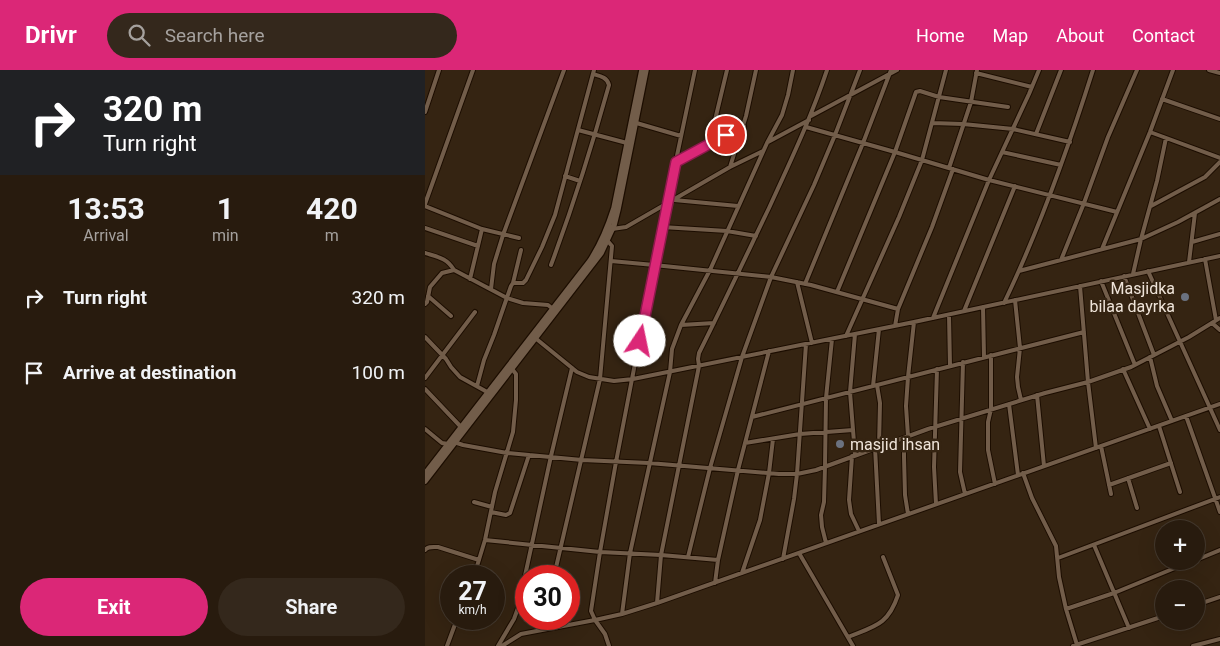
<!DOCTYPE html>
<html lang="en">
<head>
<meta charset="utf-8">
<style>
	:root { --surface:#281b0e; --page:#34281c; --text:#f1f3f6; --muted:#a5a19e; --line:#44392e; --accent:#db2777 }
	body { margin:0; font-family:Roboto,sans-serif; background:var(--page); color:var(--text); height:100vh; display:flex; flex-direction:column; font-size:19px; white-space:nowrap }
	* { box-sizing:border-box; margin:0 }
	p { font-size:16px; color:var(--muted) }
	.icon { flex:none; width:28px; height:28px; fill:none; stroke:currentColor; stroke-width:2; stroke-linecap:round; stroke-linejoin:round }
	.map { position:relative; flex:1; overflow:hidden }
	.drawer { display:flex; flex-direction:column; background:var(--surface); width:425px }
	.drawer>* { flex:none }
	.guide { background:#202124; color:#fff; overflow:hidden }
	.tools { position:absolute; left:730px; top:450px; display:grid; gap:10px }
	.tools a { display:grid; place-items:center; width:50px; height:50px; border-radius:50%; background:var(--surface); box-shadow:0 5px 20px #0002,0 0 0 1px var(--line); font-size:25px }
	.speed { position:absolute; left:15px; top:495px; display:flex; gap:10px; font-size:25px; font-weight:700; text-align:center }
	.speed>* { display:grid; place-content:center; width:65px; height:65px; border-radius:50%; background:var(--surface); box-shadow:0 5px 20px #0002,0 0 0 1px var(--line); line-height:1 }
	.speed small { font-size:12px; font-weight:400 }
	.speed .limit { border:8px solid #d22; background:#fff; color:#111 }
	.pin { position:absolute; display:grid; place-items:center; width:42px; height:42px; color:#fff; margin:-21px; border:2px solid #fff; border-radius:50%; box-shadow:0 1px 5px #0007 }
	.me { position:absolute; width:55px; margin:-28px; rotate:11deg; stroke-linejoin:round; filter:drop-shadow(0 0 4px #0008) }
	.turn { display:flex; align-items:center; gap:18px; height:105px; padding:0 20px; font-size:22px }
	.turn .icon { width:65px; height:65px; stroke-width:2.5 }
	.turn b { display:block; font-size:35px; line-height:42px }
	.eta { display:flex; justify-content:space-evenly; align-items:center; height:85px; text-align:center }
	.eta b { font-size:30px; font-weight:700; line-height:35px }
	.cta { display:flex; gap:10px; margin-top:auto; padding:10px 20px }
	.cta a { flex:1; height:58px; border-radius:30px; background:var(--accent); color:#fff; font-size:20px; font-weight:700; line-height:58px; text-align:center }
	.cta a+a { background:var(--page); color:var(--text) }
	ul { padding:0; list-style:none }
	li { display:flex; align-items:center; gap:15px; height:75px; padding:0 20px }
	li div { flex:1 }
	li b { display:block; font-size:19px }
	li em { font-style:normal }
	header { display:flex; align-items:center; gap:30px; box-sizing:border-box; height:70px; padding:0 25px; background:var(--accent); color:#fff }
	header strong { font-size:24px }
	nav { display:flex; gap:28px; margin-inline-start:auto; font-size:18px }
	.search { width:350px; height:45px; background:var(--page); display:flex; align-items:center; gap:12px; box-sizing:border-box; padding:0 18px; border-radius:28px; color:var(--muted); font-size:19px }
	main { display:flex; flex:1; min-height:0 }
	.map>svg:first-child { display:block }
</style>
</head>
<body>
<header>
<strong>Drivr</strong>
<div class="search"><svg class="icon" aria-label="search" viewBox="0 0 24 24"><circle cx="10" cy="10" r="6"/><path d="M15 15l6 6"/></svg>Search here</div>
<nav><a>Home</a><a>Map</a><a>About</a><a>Contact</a></nav>
</header>
<main>
<section class="drawer">
<div class="guide">
<div class="turn"><svg class="icon" aria-label="right" viewBox="0 0 24 24"><path d="M7 20v-9h11M14 6l5 5-5 5"/></svg><div><b>320 m</b>Turn right</div></div>
</div>
<div class="eta">
<div><b>13:53</b><p>Arrival</p></div>
<div><b>1</b><p>min</p></div>
<div><b>420</b><p>m</p></div>
</div>
<ul>
<li><svg class="icon" aria-label="right" viewBox="0 0 24 24"><path d="M7 20v-9h11M14 6l5 5-5 5"/></svg><div><b>Turn right</b></div><em>320 m</em></li>
<li><svg class="icon" aria-label="arrive" viewBox="0 0 24 24"><path d="M6 21V4h12l-3 4 3 4H6"/></svg><div><b>Arrive at destination</b></div><em>100 m</em></li>
</ul>
<div class="cta"><a>Exit</a><a>Share</a></div>
</section>
<div class="map">
<svg width="795" height="576" viewBox="0 0 795 576">
	<rect width="100%" height="100%" fill="#352412"/>
	<g fill="none" stroke-linecap="round" stroke-linejoin="round">
		<!-- minor casing -->
		<g stroke="#1c0d00" stroke-width="6">
			<path id="minor" d="M784,0L795,3
				M551,3L607,17
				M737,29L795,49
				M0,42L14,0
				M386,46L472,0
				M208,52L256,66
				M507,53L538,54L588,59L645,72
				M381,57L470,82L564,110L692,142
				M153,60L202,73
				M725,62L795,88
				M611,64L636,0
				M343,72L384,50
				M284,75L302,0
				M577,82L636,95
				M251,92L319,56
				M305,97L321,46L331,0
				M524,98L546,32L552,0
				M140,106L155,111
				M249,130L313,136
				M0,134L48,0
				M0,136L57,159L94,168
				M726,136L780,107L795,92
				M237,157L302,161L331,166
				M0,158L53,176
				M187,159L201,157L305,97L338,81
				M767,172L795,164
				M677,179L725,62L748,0
				M0,183C13,187 22,188 29,200
				M780,189L791,250
				M636,190L659,133L683,67L712,0
				M186,191L229,195L346,207L386,215L473,239
				M764,192L770,143
				M126,195C148,136 167,76 184,15C182,7 175,6 168,4
				M594,201L716,169L753,152L795,129
				M723,201L795,360
				M708,204L716,169L732,111L741,68
				M699,206L729,285
				M45,209L57,159
				M676,211L710,295
				M372,212L387,273
				M88,213L96,180
				M380,214L438,73L466,0
				M655,216L663,312L671,378
				M66,219L69,194L78,165L139,0
				M412,222L470,82L491,22L495,21L514,27L583,37
				M3,226L26,246
				M590,230L595,278L592,307L593,317L596,330
				M579,233C615,158 643,79 668,0
				M0,234L2,232L5,217L17,203L29,200L82,228L98,233L123,235L128,239
				M558,237L559,287
				M539,241L590,116
				M524,245L525,296
				M508,248L564,110L604,24L614,0
				M787,253L795,260
				M256,255L289,253
				M470,256L473,239L507,157L528,99
				M421,266L474,147L497,90L521,0
				M0,267L21,289L26,297L35,307L64,323
				M109,267L152,302L164,307L189,311L208,309L489,252L795,186
				M566,285V339L563,352V380L570,414
				M725,287L732,316L747,351
				M538,292L535,402L540,424
				M698,299L725,359
				M0,308L50,242
				M452,315L455,333L454,376
				M52,316L59,290L69,265L86,216L88,213H98L101,210L117,177L130,145L169,0
				M448,316L454,259
				M0,319L36,357
				M612,325L619,396
				M584,334L593,405
				M761,346L795,442
				M327,347L659,262
				M734,356L755,422
				M0,359L17,373L23,374
				M29,372L38,375L82,383L157,390L224,393L354,404H372L391,400L503,359L620,323L663,312L706,297L764,267L795,248
				M320,373L375,364L428,360
				M676,376L686,424
				M450,377L454,454
				M430,385L425,322L430,264
				M427,386L424,430L426,444L434,461
				M598,403L607,428L631,476L634,507L641,539L652,575
				M703,408L712,438
				M684,415L746,393
				M49,432L67,437
				M511,434L509,397L512,299
				M66,442L81,445L85,443L104,385
				M483,444L480,425L479,387V375L483,366L481,336L483,307L489,252
				M60,470L175,482L236,485L293,490
				M401,473L397,457L396,445L399,432L400,396L401,328L407,269
				M669,475L704,558
				M0,480C3,476 8,477 13,477L54,490
				M374,483L428,576
				M263,487L285,398L317,287L346,207L389,115L410,65L435,0
				M633,488L795,427
				M358,489L369,429L372,404L381,274
				M771,490L795,480
				M317,503L335,450L344,403L348,369
				M49,506L60,470L70,422L88,362L91,330V304L87,299
				M129,506L175,309L187,176L181,169
				M290,513L293,490L313,400L344,281
				M232,533L236,485L274,296L273,289L274,283C298,235 321,186 344,138C365,92 386,48 402,0
				M771,535L795,527
				M641,539L689,523L767,491
				M197,544L205,483L245,302L247,279L256,255L285,200L342,73L357,45L363,25L368,0
				M423,567C450,556 463,555 473,525L458,487
				M22,576L32,549
				M73,576L89,549L93,538L126,386L147,298
				M77,576L96,564L170,550L197,544L232,533L795,334
				M184,576L180,564L170,550L166,541L175,482L191,392L229,195L270,0
				M648,576L739,546
				M768,576L795,569"/>
		</g>
		<!-- secondary casing -->
		<g stroke="#1c0d00" stroke-width="8">
			<path id="secondary" d="M0,404L165,191C176,174 183,157 189,138L217,0
				M0,411L176,183L189,155L193,139L221,0"/>
		</g>
		<!-- minor -->
		<use href="#minor" stroke="#725d4a" stroke-width="4"/>
		<!-- secondary -->
		<use href="#secondary" stroke="#725d4a" stroke-width="5.5"/>
	</g>
	<g fill="none" stroke-linecap="round" stroke-linejoin="round">
		<!-- route casing -->
		<g stroke="#8e194d" stroke-width="12">
			<path id="route" d="M215,271L251,92L301,65"/>
		</g>
		<!-- route -->
		<use href="#route" stroke="#db2777" stroke-width="9"/>
	</g>
	<!-- markers -->
	<g fill="#6b7280" stroke="#352412" stroke-width="2">
		<circle cx="760" cy="227" r="5"/>
		<circle cx="415" cy="374" r="5"/>
	</g>
	<g text-anchor="middle" stroke-width="5" stroke-linejoin="round" paint-order="stroke">
		<!-- poi labels -->
		<g font-size="16" fill="#efe4d9" stroke="#352412" text-anchor="end">
			<text x="750" y="224">Masjidka<tspan x="750" dy="18">bilaa dayrka</tspan></text>
			<text x="425" y="380" text-anchor="start">masjid ihsan</text>
		</g>
	</g>
</svg>
<div class="tools">
<a>+</a>
<a>−</a>
</div>
<div class="speed"><div>27<small>km/h</small></div><div class="limit">30</div></div>
<div class="pin" style="left:301px;top:65px;background:#d93025"><svg class="icon" aria-label="arrive" viewBox="0 0 24 24"><path d="M6 21V4h12l-3 4 3 4H6"/></svg></div>
<svg class="me" style="left:215px;top:271px" viewBox="-20 -20 40 40"><circle r="19" fill="#fff"/><path d="M0-13L10 11 0 6-10 11z" fill="#db2777"/></svg>
</div>
</main>
</body>
</html>
